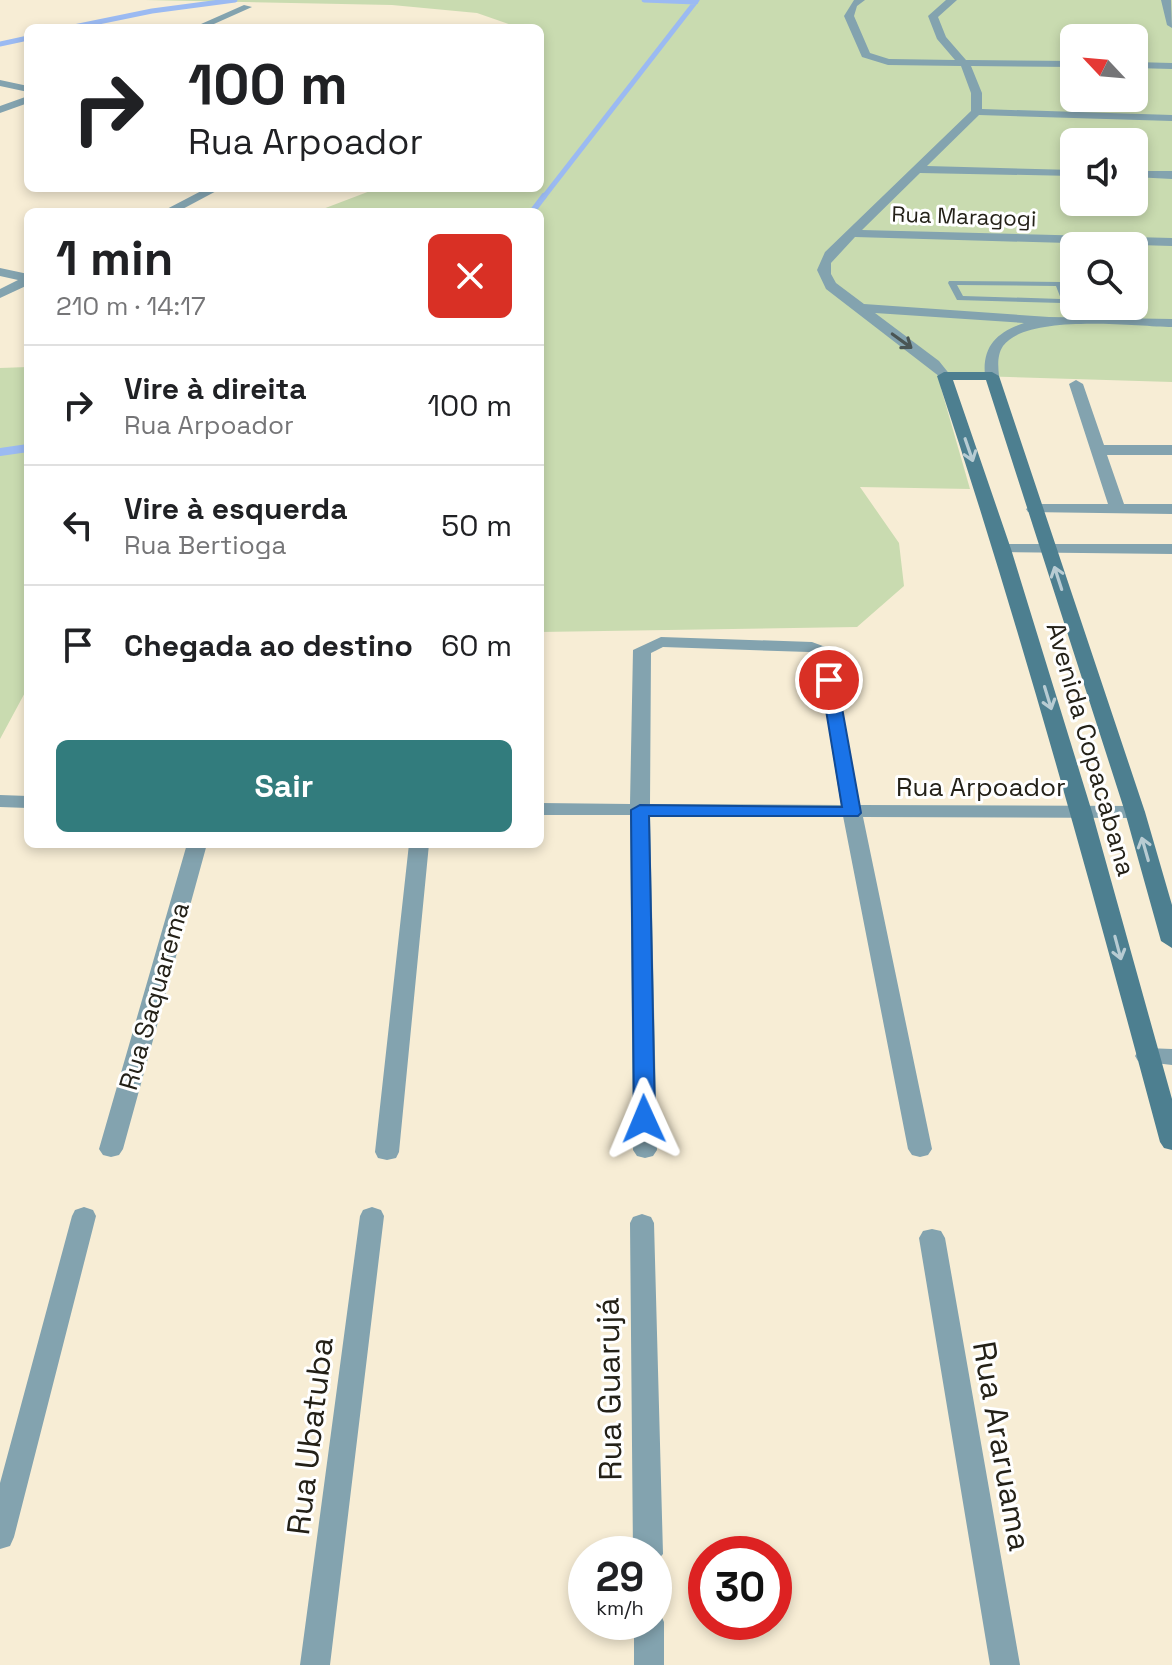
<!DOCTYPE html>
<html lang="pt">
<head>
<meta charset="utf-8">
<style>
	:root { --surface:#fff; --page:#f6f6f6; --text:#202124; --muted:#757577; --line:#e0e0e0; --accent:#327c7d }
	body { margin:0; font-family:"Space Grotesk",sans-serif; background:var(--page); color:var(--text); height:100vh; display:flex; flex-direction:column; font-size:30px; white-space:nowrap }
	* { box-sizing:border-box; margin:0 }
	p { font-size:26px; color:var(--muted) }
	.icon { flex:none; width:44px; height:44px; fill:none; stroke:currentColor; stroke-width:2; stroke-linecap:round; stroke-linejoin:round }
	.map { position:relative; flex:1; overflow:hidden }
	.sheet { position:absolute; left:24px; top:208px; width:520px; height:640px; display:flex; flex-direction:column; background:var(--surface); border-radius:12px; box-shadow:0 4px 12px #0003 }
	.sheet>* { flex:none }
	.top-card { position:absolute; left:24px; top:24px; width:520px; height:168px; border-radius:12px; box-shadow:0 4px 12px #0003; background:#fff; color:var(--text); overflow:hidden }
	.needle { width:52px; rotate:296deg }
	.fabs { position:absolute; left:1060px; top:24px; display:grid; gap:16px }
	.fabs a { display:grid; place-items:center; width:88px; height:88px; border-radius:12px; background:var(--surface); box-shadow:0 4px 12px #0003; font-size:40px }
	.speed { position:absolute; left:568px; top:1536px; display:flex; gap:16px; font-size:40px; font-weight:700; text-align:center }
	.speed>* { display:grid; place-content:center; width:104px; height:104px; border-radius:50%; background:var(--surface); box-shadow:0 4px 12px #0003; line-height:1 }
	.speed small { font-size:20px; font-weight:400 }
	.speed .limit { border:12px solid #d22; background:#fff; color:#111 }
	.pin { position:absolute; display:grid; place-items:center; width:68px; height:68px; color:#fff; margin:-34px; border:4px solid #fff; border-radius:50%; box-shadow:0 2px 8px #0007 }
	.me { position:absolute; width:88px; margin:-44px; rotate:359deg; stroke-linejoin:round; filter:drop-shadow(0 0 6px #0008) }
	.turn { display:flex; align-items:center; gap:28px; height:168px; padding:0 32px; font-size:36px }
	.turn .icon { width:104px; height:104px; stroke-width:2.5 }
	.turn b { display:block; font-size:56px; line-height:68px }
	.round { display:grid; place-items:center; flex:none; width:84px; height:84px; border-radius:12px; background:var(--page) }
	.head { display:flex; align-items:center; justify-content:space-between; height:136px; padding:0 32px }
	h1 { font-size:48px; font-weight:800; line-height:60px }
	.cta { display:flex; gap:16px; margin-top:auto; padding:16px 32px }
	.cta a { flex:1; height:92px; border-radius:12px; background:var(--accent); color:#fff; font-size:32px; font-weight:800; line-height:92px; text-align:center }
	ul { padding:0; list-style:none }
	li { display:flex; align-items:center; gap:24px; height:120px; padding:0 32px; border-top:2px solid var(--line) }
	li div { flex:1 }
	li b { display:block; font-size:30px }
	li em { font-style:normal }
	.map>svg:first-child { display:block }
</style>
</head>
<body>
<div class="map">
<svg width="1172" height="1665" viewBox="0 0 1172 1665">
	<rect width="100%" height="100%" fill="#f7edd5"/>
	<!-- green -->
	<path fill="#c9dbb0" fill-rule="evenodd" d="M145,0H1172V382L941,375V388L970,489L860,487L899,543L904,586L857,627L540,632V212H315L378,188H540V28H520L477,13L392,5ZM1074,38H1134V98H1074ZM1074,142H1134V202H1074ZM1074,246H1134V306H1074Z
		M28,367V687L0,739V368Z"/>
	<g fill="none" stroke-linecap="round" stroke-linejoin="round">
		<!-- stream-far2 -->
		<path stroke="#9bbaf2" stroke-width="5" d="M644,0L696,2
			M69,28L152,11L235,0
			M0,44L28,38
			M543,198L697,0"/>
		<!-- stream-far1 -->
		<path stroke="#9bbaf2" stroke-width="6" d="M532,212L544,196"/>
		<!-- stream -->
		<path stroke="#9bbaf2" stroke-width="8" d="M0,452L28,448"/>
		<!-- lane -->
		<path fill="#83a3af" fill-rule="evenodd" d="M949,281L1061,282L1065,286L1074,321L1070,323L1066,321L1062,303L957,300L948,283ZM957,285L1056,286L1061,299L963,296Z"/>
		<!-- street -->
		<path fill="#83a3af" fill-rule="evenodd" d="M854,0H865L857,6L854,16L870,53L889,59L955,60L937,39L928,16L946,0H957L938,17L946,37L966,60L1074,61V67L971,66L982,93V109L1172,115V121L979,115L927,166L1074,170V176L920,173L862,230L1172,238V246L855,237L831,263V274L836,283L864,304L1049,317L1172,319V327C1133,326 1027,313 1003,346C997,355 998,366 999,376L992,380L985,376C982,346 997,332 1024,323L875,313L939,361L951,376L944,380L826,289L817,270L825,252L971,111V93L961,66L888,65L862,57L844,16Z
			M1161,0H1171L1172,28L1167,25Z
			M244,5L252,7L205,28H192Z
			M1134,62L1172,63V69L1134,68Z
			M0,80L28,86V92L0,86Z
			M28,96V103L0,113V106Z
			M1134,171H1172V179L1134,177Z
			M207,188H222L177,212H161Z
			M0,268L28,274V285L0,298V289L18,280L0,276Z
			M1076,380L1083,384L1104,445H1172V455H1107L1124,504H1172V514L1028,512L1026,509L1034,504H1108L1069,384Z
			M1003,544H1172V554L997,552L995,549L997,546Z
			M661,637L812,642L831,649L860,805L1135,806L1145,812L1135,818L863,817L932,1149L928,1155L920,1157L912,1155L908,1149L843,816L650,815L657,1150L653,1156L645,1158L637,1156L633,1150L630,815H540V803L630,804L633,650ZM663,647L809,652L817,656L841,805L650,804L651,653Z
			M0,795L28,796V808L0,807Z
			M187,844H207L123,1149L119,1155L111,1157L103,1155L99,1149Z
			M409,844H429L399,1152L396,1158L387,1160L378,1158L375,1152Z
			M1146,1048L1172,1049V1065L1138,1061L1135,1056L1138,1051Z
			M84,1207L93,1210L96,1216L14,1537L10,1546L0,1549V1483L72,1216L75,1210Z
			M372,1207L381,1210L384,1216L330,1665H300L360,1216L363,1210Z
			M642,1214L651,1217L654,1223L663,1554L654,1564V1554H633L630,1223L633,1217Z
			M932,1229L941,1231L945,1238L1020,1665H990L919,1238L923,1231Z
			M654,1611L660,1613L664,1622V1665H634V1622H654Z"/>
		<!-- secondary -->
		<path fill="#4d7f90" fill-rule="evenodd" d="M992,372L999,376L1145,812L1172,905V948L1161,941L1125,812L986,380H953L1011,549L1092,812L1172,1099V1150L1164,1148L1160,1142C1091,885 1021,629 937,376L944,372Z"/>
	</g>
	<!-- one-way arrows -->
	<defs><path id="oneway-shaft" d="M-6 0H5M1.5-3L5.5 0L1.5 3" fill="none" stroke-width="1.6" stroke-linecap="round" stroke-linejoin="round" transform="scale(2)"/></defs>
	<use stroke="#4a5554" href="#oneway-shaft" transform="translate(902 341) rotate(36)"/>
	<g stroke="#b8ccd3">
		<use href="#oneway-shaft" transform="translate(969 450) rotate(71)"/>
		<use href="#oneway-shaft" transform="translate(1058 578) rotate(-108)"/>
		<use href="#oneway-shaft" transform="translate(1048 698) rotate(73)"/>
		<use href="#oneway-shaft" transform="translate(1145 849) rotate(-106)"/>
		<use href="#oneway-shaft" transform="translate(1118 948) rotate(75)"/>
	</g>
	<!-- route -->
	<path fill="#1a73e8" stroke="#114b97" stroke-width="2" d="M829,675L837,680L861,813L858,816H649L655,1119L652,1124H637L634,1119L631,810L640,805L842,807L821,680Z"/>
	<g text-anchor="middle" stroke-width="6" stroke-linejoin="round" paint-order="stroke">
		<!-- far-street labels -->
		<g font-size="22" fill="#242118" stroke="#fff">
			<text transform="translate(964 216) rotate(2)" y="8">Rua Maragogi</text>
		</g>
		<!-- street labels -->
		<g font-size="26" fill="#242118" stroke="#fff">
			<text transform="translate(1091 749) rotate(74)" y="9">Avenida Copacabana</text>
			<text x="981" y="796">Rua Arpoador</text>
			<text transform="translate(154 996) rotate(-74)" y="9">Rua Saquarema</text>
		</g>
		<!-- near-street labels -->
		<g font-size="32" fill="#242118" stroke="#fff">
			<text transform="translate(609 1389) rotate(-91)" y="11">Rua Guarujá</text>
			<text transform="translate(310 1436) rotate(-83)" y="11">Rua Ubatuba</text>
			<text transform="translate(1002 1446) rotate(80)" y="11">Rua Araruama</text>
		</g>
	</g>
</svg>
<div class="fabs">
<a><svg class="needle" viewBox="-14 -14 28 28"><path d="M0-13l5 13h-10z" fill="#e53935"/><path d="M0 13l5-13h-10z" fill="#757577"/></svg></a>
<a><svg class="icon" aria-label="sound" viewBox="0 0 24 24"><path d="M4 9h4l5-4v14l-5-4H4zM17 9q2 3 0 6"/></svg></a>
<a><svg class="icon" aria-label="search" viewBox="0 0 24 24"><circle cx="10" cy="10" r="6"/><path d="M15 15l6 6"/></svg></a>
</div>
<div class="speed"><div>29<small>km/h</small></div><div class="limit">30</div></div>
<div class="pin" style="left:829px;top:680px;background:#d93025"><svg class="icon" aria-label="arrive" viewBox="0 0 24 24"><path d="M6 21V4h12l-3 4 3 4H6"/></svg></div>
<svg class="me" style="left:644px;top:1119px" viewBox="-20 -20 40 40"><path d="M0-17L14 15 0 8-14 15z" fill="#1a73e8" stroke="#fff" stroke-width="4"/></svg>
<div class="top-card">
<div class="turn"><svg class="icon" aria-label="right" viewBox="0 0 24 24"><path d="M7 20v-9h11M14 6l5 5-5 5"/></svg><div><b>100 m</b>Rua Arpoador</div></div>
</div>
<section class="sheet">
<div class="head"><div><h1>1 min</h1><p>210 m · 14:17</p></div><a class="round" style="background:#d93025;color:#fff"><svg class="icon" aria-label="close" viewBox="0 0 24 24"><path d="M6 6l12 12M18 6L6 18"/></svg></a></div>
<ul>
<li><svg class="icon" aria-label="right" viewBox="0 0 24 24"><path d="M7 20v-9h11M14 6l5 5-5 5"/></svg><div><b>Vire à direita</b><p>Rua Arpoador</p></div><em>100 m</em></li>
<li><svg class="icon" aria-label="left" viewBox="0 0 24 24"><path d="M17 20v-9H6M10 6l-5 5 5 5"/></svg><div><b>Vire à esquerda</b><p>Rua Bertioga</p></div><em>50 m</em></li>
<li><svg class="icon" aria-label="arrive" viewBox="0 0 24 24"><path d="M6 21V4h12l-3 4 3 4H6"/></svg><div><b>Chegada ao destino</b></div><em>60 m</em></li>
</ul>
<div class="cta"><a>Sair</a></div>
</section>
</div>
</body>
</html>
